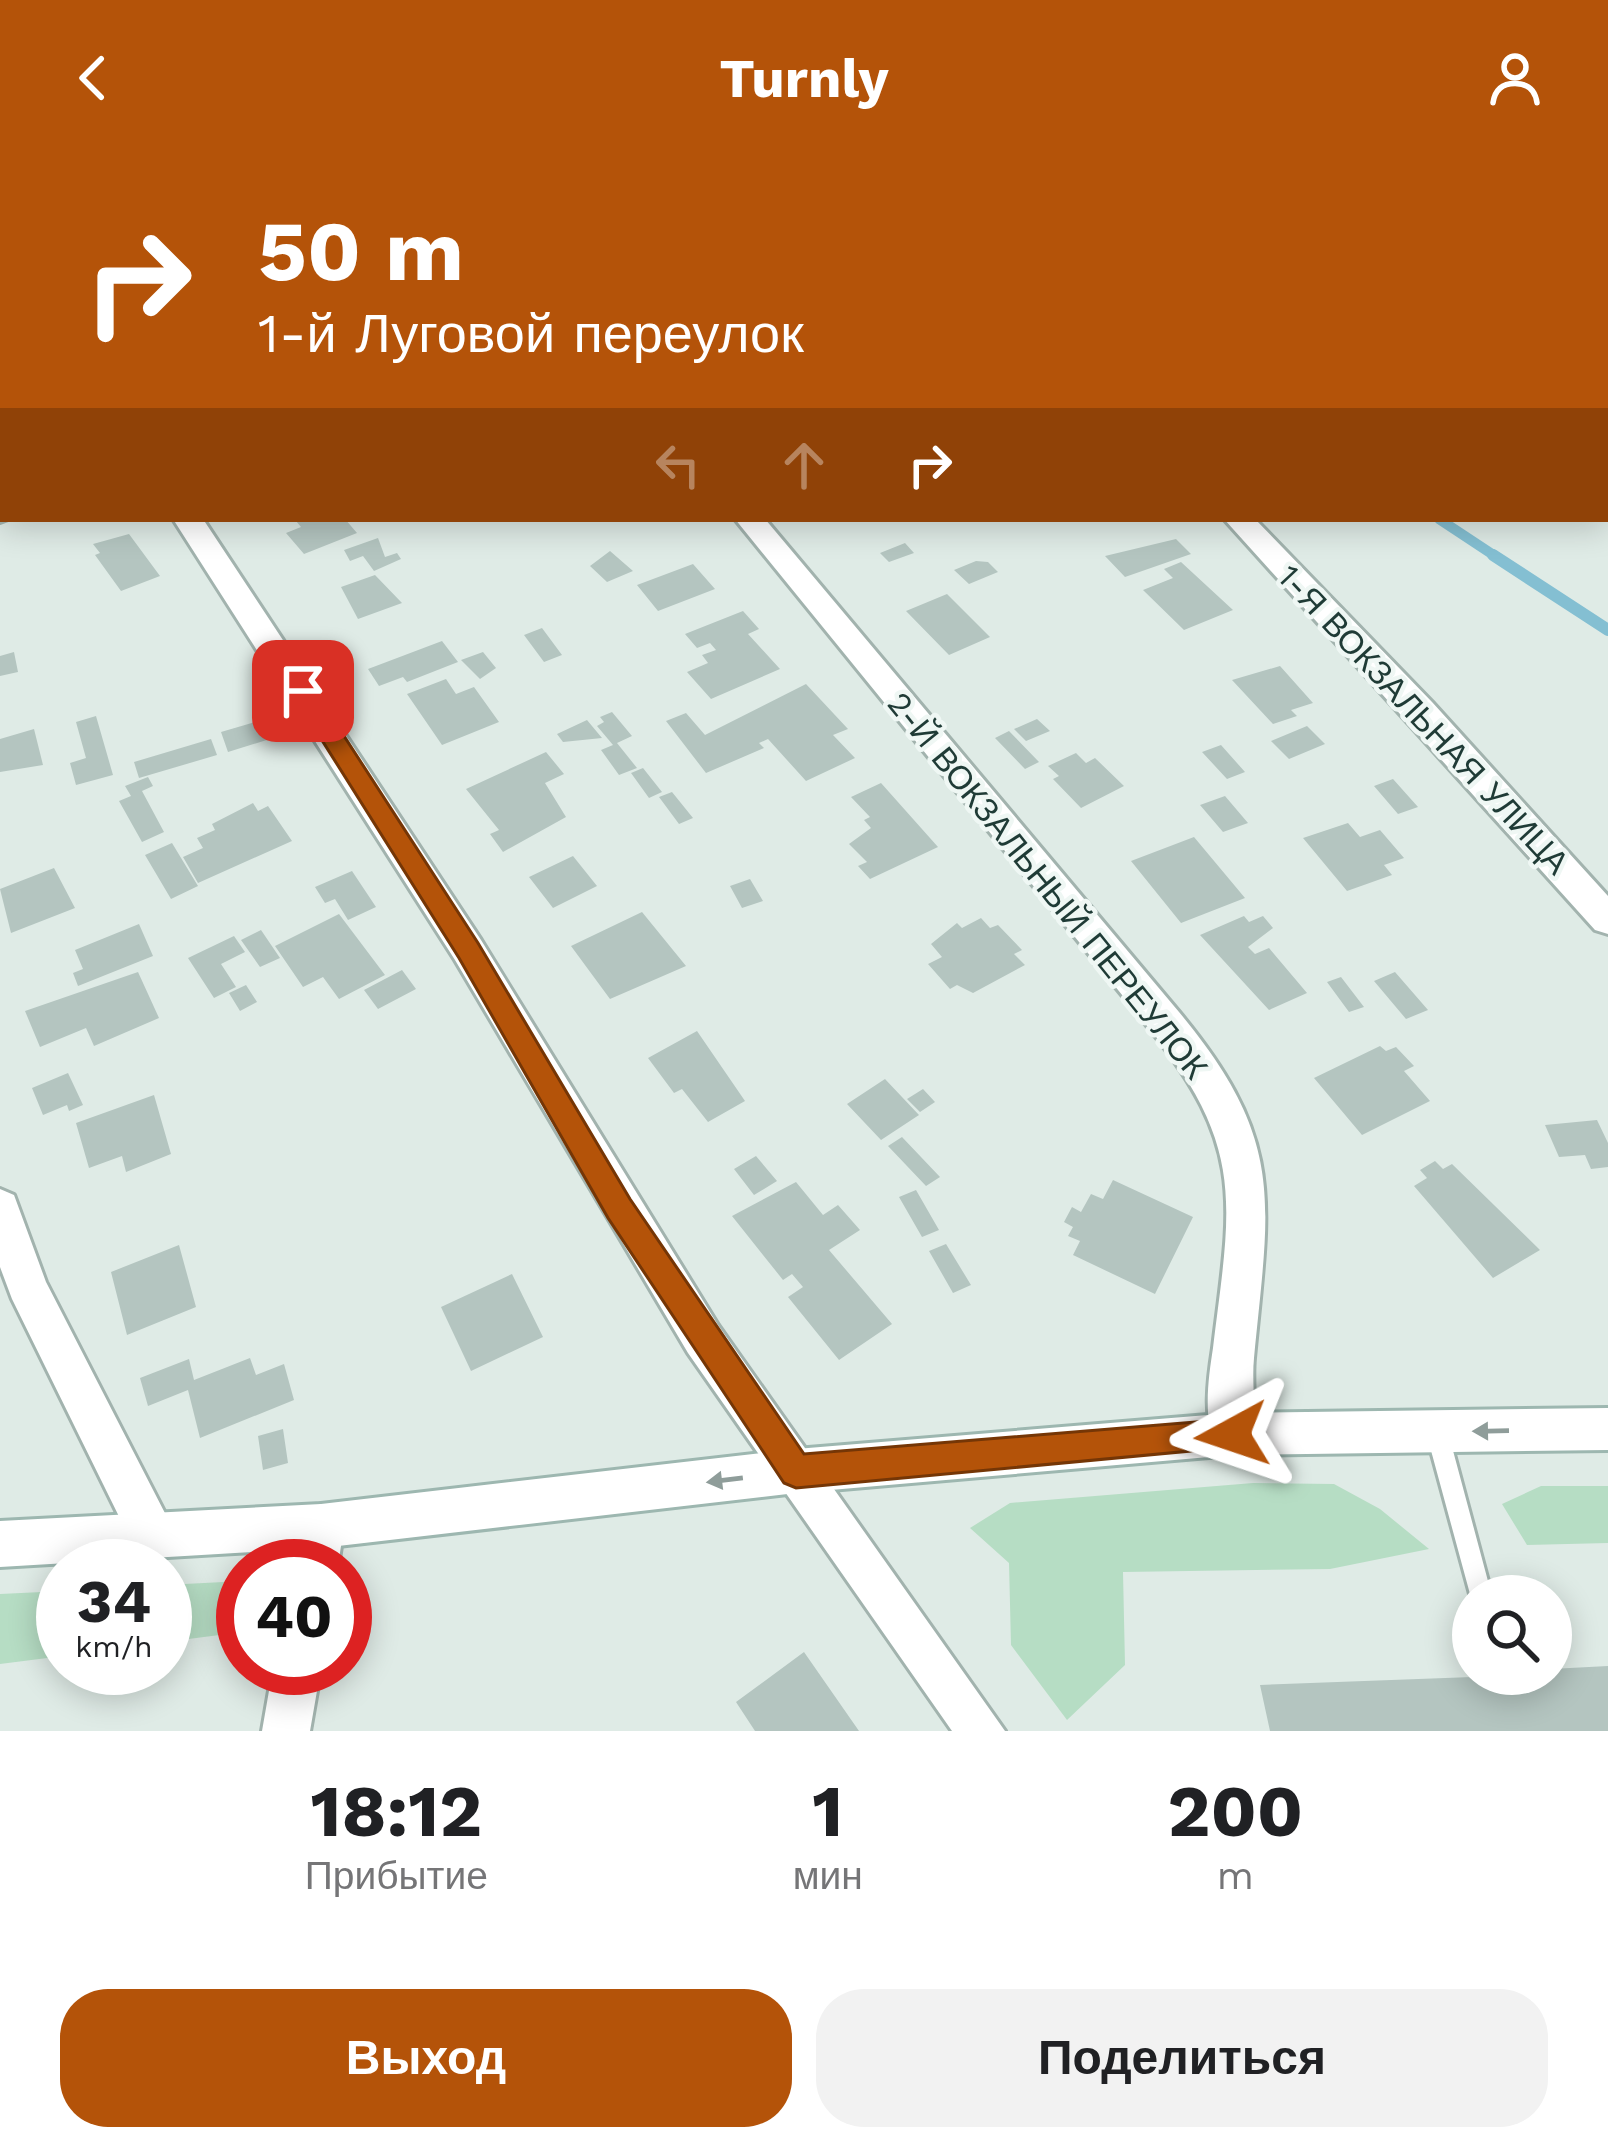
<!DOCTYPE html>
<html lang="ru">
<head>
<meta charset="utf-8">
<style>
	:root { --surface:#fff; --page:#f2f2f2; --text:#202124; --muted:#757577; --accent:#b45309 }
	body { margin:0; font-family:"Work Sans",sans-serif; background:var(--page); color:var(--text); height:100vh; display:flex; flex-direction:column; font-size:45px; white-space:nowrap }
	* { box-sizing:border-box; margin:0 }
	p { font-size:39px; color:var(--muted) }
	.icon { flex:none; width:66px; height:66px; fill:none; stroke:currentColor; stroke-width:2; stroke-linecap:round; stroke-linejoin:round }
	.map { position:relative; height:1575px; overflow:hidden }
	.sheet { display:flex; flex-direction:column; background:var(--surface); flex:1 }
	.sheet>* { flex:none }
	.top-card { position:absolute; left:0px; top:0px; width:1608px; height:366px; box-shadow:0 6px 30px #0003; background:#b45309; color:#fff; overflow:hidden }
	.fabs { position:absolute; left:1452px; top:1419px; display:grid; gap:24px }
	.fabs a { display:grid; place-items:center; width:120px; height:120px; border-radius:50%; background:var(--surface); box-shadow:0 6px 30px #0003; font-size:60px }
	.speed { position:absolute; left:36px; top:1383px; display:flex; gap:24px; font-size:60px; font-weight:700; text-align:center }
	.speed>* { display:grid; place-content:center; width:156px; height:156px; border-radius:50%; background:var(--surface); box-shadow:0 6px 30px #0003; line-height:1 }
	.speed small { font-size:30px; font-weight:400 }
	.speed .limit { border:18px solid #d22; background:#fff; color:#111 }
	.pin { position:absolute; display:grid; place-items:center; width:102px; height:102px; color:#fff; margin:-51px; border-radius:24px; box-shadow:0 6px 18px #0006 }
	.me { position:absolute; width:132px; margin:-66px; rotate:265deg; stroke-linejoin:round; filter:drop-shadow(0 0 9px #0008) }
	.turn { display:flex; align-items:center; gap:42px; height:252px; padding:0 60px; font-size:54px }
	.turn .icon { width:156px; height:156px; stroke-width:2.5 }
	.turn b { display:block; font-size:84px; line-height:102px }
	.lanes { display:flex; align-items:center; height:114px; padding:0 60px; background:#0003; justify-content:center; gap:60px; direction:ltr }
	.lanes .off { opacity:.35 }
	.eta { display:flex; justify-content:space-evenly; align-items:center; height:204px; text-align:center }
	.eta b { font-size:72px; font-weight:700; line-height:84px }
	.action { display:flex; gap:24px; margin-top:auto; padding:24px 60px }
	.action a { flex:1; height:138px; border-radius:48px; background:var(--accent); color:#fff; font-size:48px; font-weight:700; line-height:138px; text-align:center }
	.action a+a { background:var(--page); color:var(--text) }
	header { display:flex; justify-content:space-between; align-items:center; height:156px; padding:0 60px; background:var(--accent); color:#fff; font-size:54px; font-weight:700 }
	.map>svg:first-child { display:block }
</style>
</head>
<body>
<header><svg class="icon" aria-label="back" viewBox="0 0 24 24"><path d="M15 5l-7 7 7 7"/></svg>Turnly<svg class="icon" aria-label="person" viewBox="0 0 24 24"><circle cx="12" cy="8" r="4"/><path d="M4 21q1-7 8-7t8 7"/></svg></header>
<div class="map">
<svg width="1608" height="1575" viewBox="0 0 1608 1575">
	<rect width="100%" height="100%" fill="#dfebe6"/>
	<!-- green -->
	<path fill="#b6ddc4" d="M1253,1327L1334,1328L1380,1353L1429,1393L1330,1413L1123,1416L1125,1509L1067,1564L1011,1489L1009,1407L970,1372L1010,1347Z
		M1541,1330H1608V1387L1527,1389L1502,1348Z
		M243,1425V1476L165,1486V1429Z
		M63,1435V1500L0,1508V1438Z"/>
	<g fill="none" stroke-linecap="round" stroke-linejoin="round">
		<!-- stream-far1 -->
		<path stroke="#84bfd2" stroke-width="10" d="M863,0L867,3
			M1439,363L1498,402"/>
		<!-- stream -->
		<path stroke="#84bfd2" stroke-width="12" d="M1493,399L1608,474"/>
	</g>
	<!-- building -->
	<path fill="#b4c5c0" d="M345,363L357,377L304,398L286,377L301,371L296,365L301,363Z
		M129,378L160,420L121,435L95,399L100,397L93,388Z
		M378,382L385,401L397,397L401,403L374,415L363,400L350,405L344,394Z
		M1176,383L1191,398L1125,421L1105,400Z
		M905,387L914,397L889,406L880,397Z
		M610,395L633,415L607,426L590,410Z
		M976,405L988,406L998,416L969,428L954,414Z
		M1181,406L1233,454L1184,474L1143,434L1173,422L1164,413Z
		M693,408L715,433L658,455L637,429Z
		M375,419L402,447L358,463L341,431Z
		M947,438L990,481L949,499L906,455Z
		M743,455L759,473L748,478L780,513L711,543L687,516L708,507L702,499L716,494L710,487L697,492L685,478Z
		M542,472L562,499L544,506L524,479Z
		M442,485L458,506L407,526L403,521L379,530L368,513Z
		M14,496L18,516L0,520V500Z
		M483,496L496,512L480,523L461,504Z
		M1280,510L1313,547L1291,554L1297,560L1273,568L1232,524Z
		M446,523L456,538L474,531L499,566L442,589L407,538Z
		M806,528L848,573L833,579L855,602L806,625L768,583L759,587L764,592L706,617L666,565L686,557L705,579Z
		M612,556L632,580L617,587L637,612L619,619L601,594L613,589L597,570L604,566L600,561Z
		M96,560L113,619L76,629L70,607L86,602L76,566Z
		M265,563L273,582L228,596L221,576Z
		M1037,563L1050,575L1026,585L1014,573Z
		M587,564L602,582L563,586L557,578Z
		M1307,570L1325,588L1289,603L1271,585Z
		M34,573L43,609L0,616V583Z
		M1009,575L1039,606L1025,613L995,582Z
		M211,583L217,599L139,622L134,606Z
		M1221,589L1245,616L1227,623L1202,596Z
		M546,596L564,618L545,627L566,661L503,696L490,678L499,674L466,633Z
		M1076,597L1086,607L1095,602L1124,630L1081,652L1053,623L1059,620L1048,610Z
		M643,612L662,636L649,642L631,617Z
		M148,621L153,630L142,635L164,676L142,686L119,645L131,640L125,630Z
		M1393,623L1418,651L1398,658L1374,630Z
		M881,627L938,691L870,723L858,710L867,706L849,688L871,672L864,664L870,661L851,641Z
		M672,636L693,662L679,668L659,641Z
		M1225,640L1248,667L1223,676L1200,649Z
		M253,647L258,655L268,650L292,685L198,727L183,701L203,692L197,682L215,674L212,668Z
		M1348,667L1360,681L1380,674L1404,702L1384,709L1392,719L1347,735L1303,682Z
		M1194,681L1245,742L1181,767L1131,705Z
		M172,687L198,730L171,743L145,699Z
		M573,700L597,730L553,752L529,721Z
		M54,712L75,752L11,777L0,733Z
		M352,715L376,751L348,764L335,743L325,747L315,731Z
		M750,723L763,745L742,752L730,730Z
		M642,756L686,810L610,843L571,790Z
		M339,758L385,819L339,843L323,821L303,831L275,790Z
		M1244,760L1249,766L1263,760L1273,772L1248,791L1255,798L1269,792L1307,837L1269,854L1200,779Z
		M981,762L990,772L998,769L1022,794L1014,798L1025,809L973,837L957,829L950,833L928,808L942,801L931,788L957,767L962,772Z
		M139,768L153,800L78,830L73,817L83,813L75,794Z
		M261,774L280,802L260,811L241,784Z
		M234,780L245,796L221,808L236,831L214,842L188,802Z
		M402,814L416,833L378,853L364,834Z
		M138,816L159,862L94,890L86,872L40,891L25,855Z
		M1395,816L1428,854L1406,863L1374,825Z
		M1341,821L1364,851L1349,856L1327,826Z
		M246,829L257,846L240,855L229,837Z
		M697,875L745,945L708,966L682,933L674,937L648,902Z
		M1380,890L1386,895L1396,891L1414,910L1404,915L1430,945L1362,979L1314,922Z
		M68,917L83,949L69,955L67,949L43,959L32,932Z
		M885,923L919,959L881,984L847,948Z
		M923,933L935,946L920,956L907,943Z
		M154,939L171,998L126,1016L122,1000L89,1012L76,967Z
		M1597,964L1608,987V1011L1591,1013L1585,999L1559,1001L1545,969Z
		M902,981L940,1021L926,1030L888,990Z
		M756,1000L777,1025L754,1039L734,1013Z
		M1435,1005L1443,1013L1452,1008L1540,1094L1493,1122L1414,1030L1427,1022L1420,1014Z
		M1113,1024L1193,1061L1155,1138L1073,1099L1080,1085L1068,1080L1073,1071L1064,1066L1072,1051L1081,1056L1091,1038L1103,1043Z
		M796,1026L823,1059L838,1049L860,1074L829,1094L892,1168L839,1204L788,1141L803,1131L792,1118L783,1124L732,1060Z
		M916,1034L939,1074L922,1081L899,1041Z
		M946,1088L971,1129L953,1137L929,1095Z
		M179,1089L196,1151L127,1179L111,1116Z
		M512,1118L543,1181L471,1215L441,1151Z
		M250,1202L256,1219L284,1208L294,1244L200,1282L188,1234L148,1250L140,1222L189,1203L194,1224Z
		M283,1273L288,1307L263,1314L258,1280Z
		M804,1496L859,1575H755L736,1546Z
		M1608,1510V1575H1270L1260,1529L1551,1518V1513Z"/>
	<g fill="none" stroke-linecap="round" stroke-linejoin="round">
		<!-- lane casing -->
		<g stroke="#a2b3ae" stroke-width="6">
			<path id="lane" d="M554,0H566L567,3H555Z
				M3,355V363H8L0,366V356Z
				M1437,1266L1445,1269L1448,1276L1492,1440H1473V1449L1426,1276L1429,1269Z"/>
		</g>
		<!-- street casing -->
		<g stroke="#a2b3ae" stroke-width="6">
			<path id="street" d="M904,0H928L930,3H906Z
				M1089,0H1113V3H1089Z
				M0,5L3,6V25L0,24Z
				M173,363H203L481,784L718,1169L1005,1575H952L688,1197L455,804Z
				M735,363H765L1179,856C1287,986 1269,1045 1254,1202C1251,1231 1259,1266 1248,1293L1232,1299L1216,1293C1203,1262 1208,1224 1213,1192C1230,1052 1247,994 1153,877Z
				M1224,363H1255L1432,546L1608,740V778L1595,774Z
				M0,1033L14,1039L46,1126L168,1363L175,1379L168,1395L152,1402L136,1395L12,1143L0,1111Z
				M321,1348L337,1354L344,1370L338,1410H292L305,1354Z
				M273,1512H321L310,1575H262Z"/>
		</g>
		<!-- secondary casing -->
		<g stroke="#9db7b0" stroke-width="6">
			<path id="secondary" d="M1608,1252V1294L1232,1299L796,1337L321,1392L0,1411V1365L321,1348L796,1293L1232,1257Z"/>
		</g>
		<!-- lane -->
		<use href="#lane" fill="#fff" fill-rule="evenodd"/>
		<!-- street -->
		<use href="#street" fill="#fff" fill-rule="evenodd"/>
		<!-- secondary -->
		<use href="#secondary" fill="#fff" fill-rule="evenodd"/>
	</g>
	<!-- one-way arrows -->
	<defs><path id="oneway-solid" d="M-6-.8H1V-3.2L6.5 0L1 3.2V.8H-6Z" transform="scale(3)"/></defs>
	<g fill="#8f9d9a">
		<use href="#oneway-solid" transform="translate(1491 1275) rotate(179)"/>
		<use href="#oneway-solid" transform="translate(725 1324) rotate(173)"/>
	</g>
	<!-- route -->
	<path fill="#b45309" stroke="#753606" stroke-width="3" d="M303,526L311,529L478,787L630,1043L804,1298L1232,1263L1244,1267L1249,1279L1244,1290L796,1332L784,1327L608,1062L459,802L291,535Z"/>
	<g text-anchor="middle" stroke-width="9" stroke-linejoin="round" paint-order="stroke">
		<!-- street labels -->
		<g font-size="33" fill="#1f3b36" stroke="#eff7f4">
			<text transform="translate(1424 563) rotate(47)" y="12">1-Я ВОКЗАЛЬНАЯ УЛИЦА</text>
			<text transform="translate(1048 729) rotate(51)" y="12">2-Й ВОКЗАЛЬНЫЙ ПЕРЕУЛОК</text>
		</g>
	</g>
</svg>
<div class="fabs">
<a><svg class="icon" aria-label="search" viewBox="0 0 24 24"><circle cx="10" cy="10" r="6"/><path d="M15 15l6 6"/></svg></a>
</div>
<div class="speed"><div>34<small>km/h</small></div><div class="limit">40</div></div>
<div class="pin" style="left:303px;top:535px;background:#d93025"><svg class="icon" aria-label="arrive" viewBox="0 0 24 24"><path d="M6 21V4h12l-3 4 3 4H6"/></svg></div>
<svg class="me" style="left:1232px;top:1279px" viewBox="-20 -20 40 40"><path d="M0-17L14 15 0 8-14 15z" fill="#b45309" stroke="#fff" stroke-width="4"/></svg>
<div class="top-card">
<div class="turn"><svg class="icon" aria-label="right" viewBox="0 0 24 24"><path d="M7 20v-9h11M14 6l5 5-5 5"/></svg><div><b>50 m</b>1-й Луговой переулок</div></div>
<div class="lanes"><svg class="icon off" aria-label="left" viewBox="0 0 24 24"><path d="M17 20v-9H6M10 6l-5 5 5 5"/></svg><svg class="icon off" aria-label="ahead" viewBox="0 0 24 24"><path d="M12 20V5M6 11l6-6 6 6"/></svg><svg class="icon" aria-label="right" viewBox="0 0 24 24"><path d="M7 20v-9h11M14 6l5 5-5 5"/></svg></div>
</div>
</div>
<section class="sheet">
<div class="eta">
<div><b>18:12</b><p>Прибытие</p></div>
<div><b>1</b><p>мин</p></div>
<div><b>200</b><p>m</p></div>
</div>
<div class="action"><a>Выход</a><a>Поделиться</a></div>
</section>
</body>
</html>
